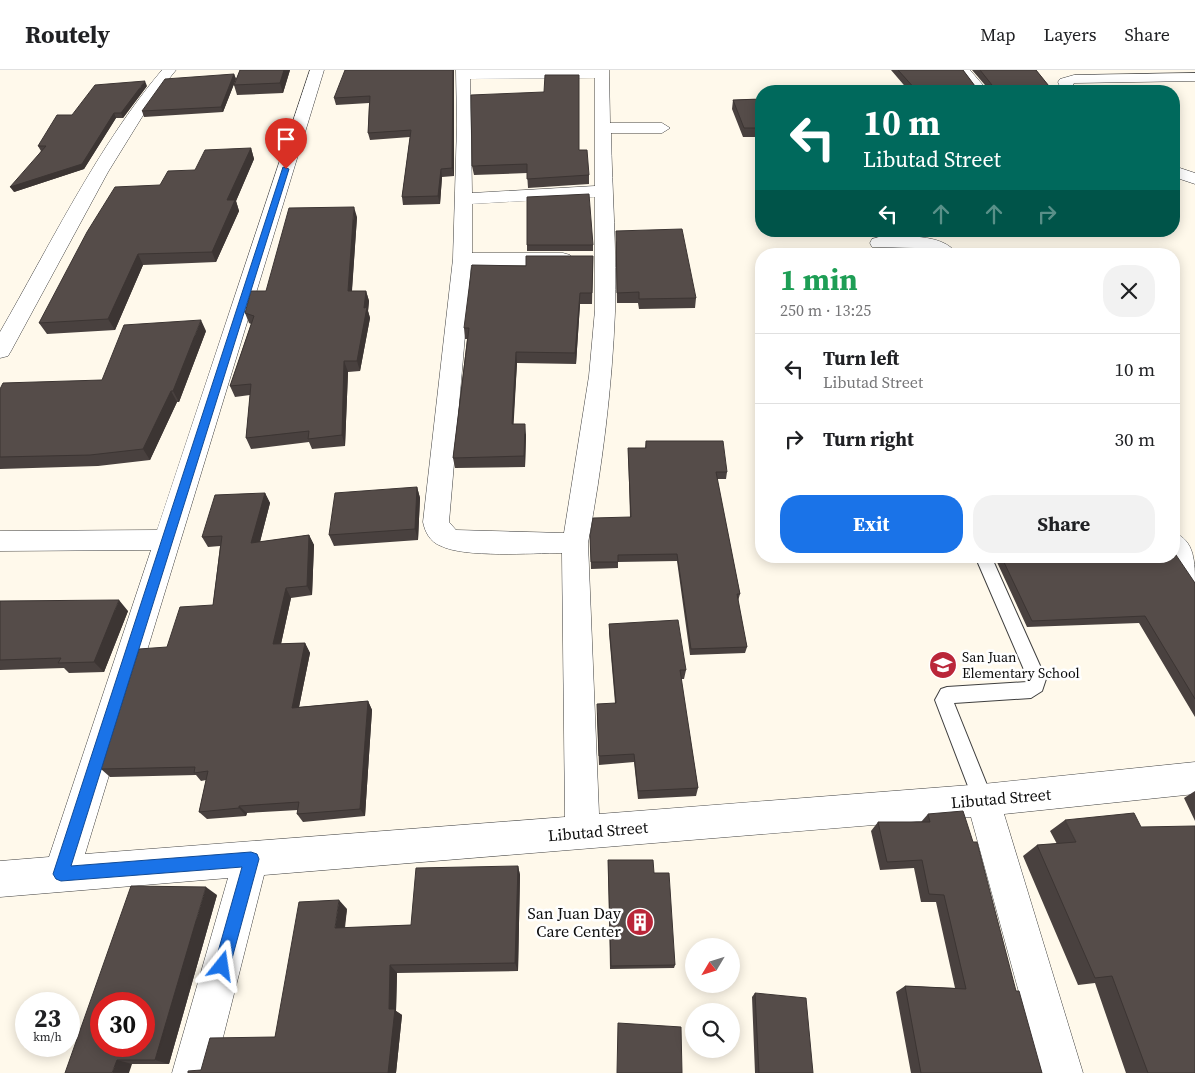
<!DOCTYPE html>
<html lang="en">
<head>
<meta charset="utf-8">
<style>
	:root { --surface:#fff; --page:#f2f2f2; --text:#202124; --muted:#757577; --line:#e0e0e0; --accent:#1a73e8 }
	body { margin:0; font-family:"Source Serif 4",serif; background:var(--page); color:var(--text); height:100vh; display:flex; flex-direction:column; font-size:19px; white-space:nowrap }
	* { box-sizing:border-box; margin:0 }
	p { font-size:16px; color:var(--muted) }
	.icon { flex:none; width:28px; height:28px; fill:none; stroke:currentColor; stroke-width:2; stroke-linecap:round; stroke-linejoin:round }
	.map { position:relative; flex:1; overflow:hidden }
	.sheet { position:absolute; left:755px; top:178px; width:425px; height:315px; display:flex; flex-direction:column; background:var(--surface); border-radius:20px; box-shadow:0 2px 12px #0003 }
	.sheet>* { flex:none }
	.hud { position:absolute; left:755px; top:15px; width:425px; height:152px; border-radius:20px; box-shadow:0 2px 12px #0003; background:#00695c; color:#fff; overflow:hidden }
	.needle { width:32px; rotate:232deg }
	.tools { position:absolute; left:685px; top:868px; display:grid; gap:10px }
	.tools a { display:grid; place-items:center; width:55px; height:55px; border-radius:50%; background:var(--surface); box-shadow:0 2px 12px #0003; font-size:25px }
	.speed { position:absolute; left:15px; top:922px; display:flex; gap:10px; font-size:25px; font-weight:700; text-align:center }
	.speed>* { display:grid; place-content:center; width:65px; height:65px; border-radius:50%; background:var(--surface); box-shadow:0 2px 12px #0003; line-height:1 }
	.speed small { font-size:12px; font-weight:400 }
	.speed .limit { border:8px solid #d22; background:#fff; color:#111 }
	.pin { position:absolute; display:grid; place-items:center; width:42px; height:42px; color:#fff; margin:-51px -21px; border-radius:50% 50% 50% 0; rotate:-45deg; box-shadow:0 0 5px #0007 }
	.pin .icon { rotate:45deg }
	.me { position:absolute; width:55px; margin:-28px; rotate:15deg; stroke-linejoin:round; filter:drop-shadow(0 0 4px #0008) }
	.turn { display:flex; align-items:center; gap:18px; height:105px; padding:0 25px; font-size:22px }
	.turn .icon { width:65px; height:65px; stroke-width:2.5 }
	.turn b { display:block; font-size:35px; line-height:42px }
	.lanes { display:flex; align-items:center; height:48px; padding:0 25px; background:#0003; justify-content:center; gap:25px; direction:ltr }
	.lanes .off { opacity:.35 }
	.round { display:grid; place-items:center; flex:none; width:52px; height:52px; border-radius:20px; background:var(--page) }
	.headline { display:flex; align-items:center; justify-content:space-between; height:85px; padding:0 25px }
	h1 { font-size:30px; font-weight:700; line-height:38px; color:#1e9e55 }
	.button { display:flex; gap:10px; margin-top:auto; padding:10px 25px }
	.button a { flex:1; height:58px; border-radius:20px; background:var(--accent); color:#fff; font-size:20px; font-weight:700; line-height:58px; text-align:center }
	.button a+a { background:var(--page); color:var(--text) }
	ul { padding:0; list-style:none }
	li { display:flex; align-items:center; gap:15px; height:70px; padding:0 25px; border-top:1px solid var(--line) }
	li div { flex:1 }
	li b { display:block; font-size:19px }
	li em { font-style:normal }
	header { display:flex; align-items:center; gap:30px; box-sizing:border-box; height:70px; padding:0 25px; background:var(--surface); border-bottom:1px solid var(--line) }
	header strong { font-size:24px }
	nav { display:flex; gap:28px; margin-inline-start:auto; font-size:18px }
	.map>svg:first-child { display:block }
</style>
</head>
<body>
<header>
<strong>Routely</strong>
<nav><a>Map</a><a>Layers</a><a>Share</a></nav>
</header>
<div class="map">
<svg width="1195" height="1003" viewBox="0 0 1195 1003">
	<rect width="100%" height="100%" fill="#fff9eb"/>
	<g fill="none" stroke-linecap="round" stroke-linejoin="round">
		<!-- service casing -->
		<g stroke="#3f3f3f" stroke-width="2">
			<path id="service" d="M975,486H991L1046,609L1042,621L1031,628L954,633L993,730L990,737L983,740L976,737L935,630L941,619L947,617L1027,612L1028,609Z"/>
		</g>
		<!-- minor casing -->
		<g stroke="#3f3f3f" stroke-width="1">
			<path id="minor" d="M162,0H176L155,26L108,102L11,281L8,286L0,288V262C49,177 99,74 162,0Z
				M310,0H324L85,784L565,747L562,483C532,483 465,488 441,476C430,472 425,462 423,452L453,189L457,55L456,0H609L610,53H662L670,58L662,63H611C612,122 617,183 615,242C612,319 602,397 588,473L599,744L983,714L1195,692V724L1004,744L1083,1003H1041L971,747L264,805L214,1003H172L228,808L0,827V791L49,787L151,480L0,481V461L157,460ZM595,8V116L472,123L470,9ZM595,127V240L589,306L564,463L456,460L449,452L471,195H563L570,193L572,189L570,185L563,183H472V134Z
				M956,0H970L988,21H974Z
				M1195,3V11L1075,13L1073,14L1076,21H1062L1058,12L1060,9L1074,5Z
				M1174,96L1195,103V114L1174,107Z
				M879,167C902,167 942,162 957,184H935L915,178L872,177L870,173L872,169Z
				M1174,463C1195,470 1195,493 1195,514L1185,511L1169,486H1174Z"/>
		</g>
		<!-- service -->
		<use href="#service" fill="#fff" fill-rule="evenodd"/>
		<!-- minor -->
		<use href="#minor" fill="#fff" fill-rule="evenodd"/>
	</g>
	<!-- wall -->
	<path fill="#49413f" d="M240,0H290L283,23L237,25L234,15Z
		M454,0V106L442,107L440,134L403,135L402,127L410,67L370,70L368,63L369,33L336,35L334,28Z
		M891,0H963L975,16L985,15L972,0H1036L1053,21H909Z
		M234,4L236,9L223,42L144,47L142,41Z
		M147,16L123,48H116L84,99L14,122L41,81L38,76L72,45Z
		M761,29V67H743L732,39L733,30Z
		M251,78L254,89L236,131L239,141L216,192L143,195L115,260L47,264L39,253L160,115L195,100Z
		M579,80L589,105V114L528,118L527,103L474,105L472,96Z
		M357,147L352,221H366L369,231L368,241L370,248L360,301L348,302L345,376L312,379L309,372L251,379L246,368L250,325L235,327L230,316L251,254L249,253L245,243L266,221Z
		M616,171L696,228L695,238L639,239L638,233H617Z
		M527,175H593V181H527Z
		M593,186L592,234H580L576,294L517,293L513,354L526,365L525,397L455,398L453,388L467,269H465L464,258L526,196Z
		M206,261L179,332H177L150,390L98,396L0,399V319L102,310Z
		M646,371L727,402L726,409H717L740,524L738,531L747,577L745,583L690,585L677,491L618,492V498L591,499L590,466L630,447L628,378H645Z
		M417,417L420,428L418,470L334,476L329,465Z
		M265,423L270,433L260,472L309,465L314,475L312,525L291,528L281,574L305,573L310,583L299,637L368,631L372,640L365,746L303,752L297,744L298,740L247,743L246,746L207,749L199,742L206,710L201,711L196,705L110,707L101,699L167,577L213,535L220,476L208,477L202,467Z
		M998,486H1174L1195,513V647L1139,553L1027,557L996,490Z
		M0,531L128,541L104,602L69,603L64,598L0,600Z
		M609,554L686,600L684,609H681L698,718L696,726L638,729L634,692L599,695L597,643L615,633L609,563Z
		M1195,721V751L1184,728Z
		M928,744L1016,921L1042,1003H911L896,922L905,916L955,918L936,832H921L914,798L880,800L871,761L878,752H921Z
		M1065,750L1195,1003H1126L1095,913L1078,915L1023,786L1037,775L1057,774L1050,761Z
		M608,790L654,803L675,895L674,898L610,899Z
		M518,796L520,805L518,901L397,903L396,941L402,945L396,1003H188L201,1000L275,967L347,839L345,858L411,855Z
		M217,825L169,994H132L65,1003Z
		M755,923L813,1003H755L752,927Z"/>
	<!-- shaded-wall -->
	<path fill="#3c3533" d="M284,0H290L283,23L280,13Z
		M453,0H454V106L452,98Z
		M234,4L236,9L223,42L221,37Z
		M145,11L147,16L123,48L121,43Z
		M114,43L116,48L84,99L14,122L10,117Z
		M251,78L254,89L236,131L239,141L216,192L212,182L227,130Z
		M441,99L442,107L440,134L438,126Z
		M354,137L357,147L351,232L348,221Z
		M138,184L143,195L115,260L108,249Z
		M366,221L369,231L368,241L370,248L360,301L357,291Z
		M580,223V234L576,294L575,283Z
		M201,250L206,261L179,332L173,321Z
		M516,282L517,293L513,365L512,354Z
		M344,291L348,302L345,376L342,365Z
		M171,321L177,332L150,390L143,379Z
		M525,354L526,365L525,397L524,386Z
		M417,417L420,428L418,470L415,459Z
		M265,423L270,433L257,483L251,473Z
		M309,465L314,475L312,525L307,516Z
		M286,518L291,528L279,583L273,574Z
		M119,530L128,541L104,602L94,592Z
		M305,573L310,583L297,647L292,638Z
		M368,631L372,640L365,746L360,739Z
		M239,736L247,743L246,746L239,738Z
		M518,796L520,805L518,901L515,893Z
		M206,817L217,825L169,994L155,990Z
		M339,830L347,839L343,866L335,858Z
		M390,895L397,903L396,941L402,945L396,1003H388Z
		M117,990L132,994L129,1003H112Z"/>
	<!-- building -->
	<path fill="#554c49" stroke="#3c3533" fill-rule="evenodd" d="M240,0H284L280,13L234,15Z
		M345,0H453L452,98L441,99L438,126L402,127L411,60L368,63L370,26L334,28Z
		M898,0H963L975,16L992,15L980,0H1036L1053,21H917Z
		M234,4L221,37L142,41L165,9Z
		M545,5H579V80H587L589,105L527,109V94L472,96L471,25L544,22Z
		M145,11L121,43H114L82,94L10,117L46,76H38L57,45H72L95,15Z
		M761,29V58H744L733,30Z
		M251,78L227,130H235L212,182L138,184L108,249L39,253L87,162L115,117L160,115L168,101L195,100L205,80Z
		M589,124L593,175H527V127Z
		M354,137L348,221H366L364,238L367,237L357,291H344L342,365L308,369L309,361L246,368L251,314L230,316L254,246L245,243L251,221H266L289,138Z
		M682,159L696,228L639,229V222L617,223L616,161Z
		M526,186H593L592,223H580L575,283L516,282L512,354H525L524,386L453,388L469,258H464L472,195L526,196Z
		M201,250L173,321H171L143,379L90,385L0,387V319L3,313L102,310L124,255Z
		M646,371H723L727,402H716L740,524H737L747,577L691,579L677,484L618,485V492H591L590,466L593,448L631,447L628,378H646Z
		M417,417L415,459L329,465L335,423Z
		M265,423L251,473L309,465L307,516L286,518L273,574L305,573L292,638L368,631L360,739L297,744L299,732L239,736V738L199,742L208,701L194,703L195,697L101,699L139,579L167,577L180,537L213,535L222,466L202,467L215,425Z
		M1174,482L1195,513V629L1145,546L1032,551L1001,486H1174Z
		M119,530L94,592L58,593L61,588L0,590V531Z
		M678,550L686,600H680L698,718L638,721L634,684L599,686L597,634L616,633L609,554Z
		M963,741L973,772H977L1016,921H1019L1042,1003H921L905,916L966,919L944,825L929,824L922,790L887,792L878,752H930L928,744Z
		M1134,743L1141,757L1195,756V1003H1148L1112,906L1095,908L1037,775L1076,772L1065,750Z
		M608,790H653L654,803H669L675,895L611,896Z
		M518,796L515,893L390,895L389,939H395L388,1003H188V1001L201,1000L210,968L275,967L299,832L339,830L335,858L411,855L416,798Z
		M131,816L206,817L155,990H117L112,1003H65ZM101,934H144V976H101Z
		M755,923L806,928L813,1003H759Z
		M618,953L681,957L682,1003H617Z"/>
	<!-- route -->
	<path fill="#1a73e8" stroke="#114b97" d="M283,97L289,99L71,796L251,782L257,784L259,789L230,896L228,901L222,903L217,901L214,896L242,797L61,811L56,809L53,804Z"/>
	<!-- icons -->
	<defs>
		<g id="school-disc" transform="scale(1.4375)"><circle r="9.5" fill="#ba2639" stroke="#fff"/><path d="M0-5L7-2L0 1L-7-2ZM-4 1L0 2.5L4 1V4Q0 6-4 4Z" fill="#fff"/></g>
		<g id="building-disc" transform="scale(1.4375)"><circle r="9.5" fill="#ba2639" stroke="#fff"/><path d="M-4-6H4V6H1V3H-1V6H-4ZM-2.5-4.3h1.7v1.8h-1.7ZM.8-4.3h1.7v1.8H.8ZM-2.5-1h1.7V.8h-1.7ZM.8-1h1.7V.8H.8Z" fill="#fff"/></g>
	</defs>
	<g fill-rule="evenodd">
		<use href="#school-disc" x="943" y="595"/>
		<use href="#building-disc" x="640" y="852"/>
	</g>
	<g text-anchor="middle" stroke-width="5" stroke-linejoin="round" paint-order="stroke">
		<!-- poi labels -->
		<g font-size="14" fill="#0c0c0c" stroke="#fff" text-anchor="start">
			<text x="962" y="592">San Juan<tspan x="962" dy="16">Elementary School</tspan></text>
		</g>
		<!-- near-street labels -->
		<g font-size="16" fill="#0c0c0c" stroke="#fff">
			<text transform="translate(1001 728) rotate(-5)" y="6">Libutad Street</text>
			<text transform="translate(598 761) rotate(-5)" y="6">Libutad Street</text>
		</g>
		<!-- near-poi labels -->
		<g font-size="16" fill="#0c0c0c" stroke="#fff" text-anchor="end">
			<text x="621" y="849">San Juan Day<tspan x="621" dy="18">Care Center</tspan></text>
		</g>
	</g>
</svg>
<div class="tools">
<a><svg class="needle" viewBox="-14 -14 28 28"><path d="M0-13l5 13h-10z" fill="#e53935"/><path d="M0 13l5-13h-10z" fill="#757577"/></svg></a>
<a><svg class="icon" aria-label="search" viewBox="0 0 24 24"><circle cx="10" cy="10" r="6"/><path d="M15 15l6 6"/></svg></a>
</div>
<div class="speed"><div>23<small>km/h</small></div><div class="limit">30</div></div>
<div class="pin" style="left:286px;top:99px;background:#d93025"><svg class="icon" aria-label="arrive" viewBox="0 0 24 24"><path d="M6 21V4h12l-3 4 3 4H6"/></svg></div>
<svg class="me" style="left:222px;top:896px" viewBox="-20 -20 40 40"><path d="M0-17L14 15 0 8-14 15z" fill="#1a73e8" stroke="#fff" stroke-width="4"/></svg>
<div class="hud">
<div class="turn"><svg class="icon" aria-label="left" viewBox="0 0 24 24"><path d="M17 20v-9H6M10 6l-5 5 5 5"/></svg><div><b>10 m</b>Libutad Street</div></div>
<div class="lanes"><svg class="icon" aria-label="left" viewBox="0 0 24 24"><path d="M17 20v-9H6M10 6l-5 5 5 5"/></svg><svg class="icon off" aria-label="ahead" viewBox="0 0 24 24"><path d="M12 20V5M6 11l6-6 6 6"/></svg><svg class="icon off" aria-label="ahead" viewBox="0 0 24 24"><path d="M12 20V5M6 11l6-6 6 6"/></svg><svg class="icon off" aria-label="right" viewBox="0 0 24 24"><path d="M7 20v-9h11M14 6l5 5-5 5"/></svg></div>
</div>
<section class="sheet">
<div class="headline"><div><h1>1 min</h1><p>250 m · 13:25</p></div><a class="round"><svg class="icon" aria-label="close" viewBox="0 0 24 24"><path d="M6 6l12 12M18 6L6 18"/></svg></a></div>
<ul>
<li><svg class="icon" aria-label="left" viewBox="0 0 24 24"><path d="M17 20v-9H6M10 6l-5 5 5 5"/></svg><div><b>Turn left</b><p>Libutad Street</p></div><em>10 m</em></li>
<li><svg class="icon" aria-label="right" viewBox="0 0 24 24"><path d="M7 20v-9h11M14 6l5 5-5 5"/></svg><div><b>Turn right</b></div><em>30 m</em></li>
</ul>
<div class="button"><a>Exit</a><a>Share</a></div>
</section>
</div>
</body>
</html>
